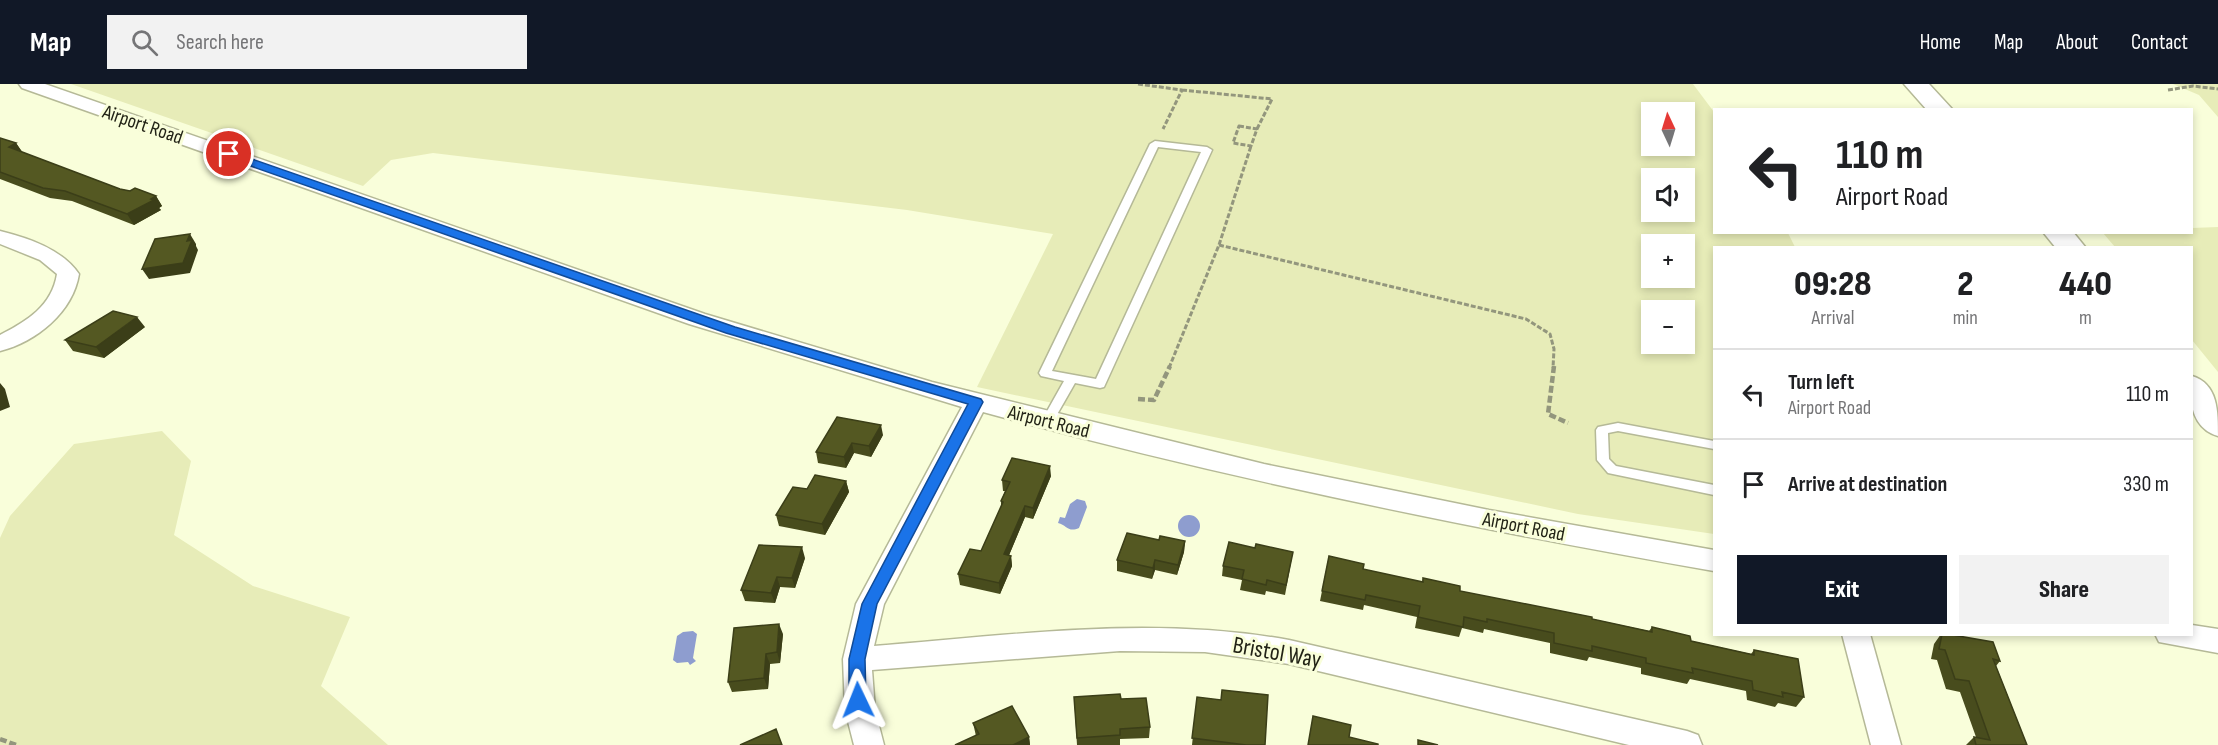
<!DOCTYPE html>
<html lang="en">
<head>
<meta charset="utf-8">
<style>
	:root { --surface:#fff; --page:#f2f2f2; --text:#202124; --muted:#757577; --line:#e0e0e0; --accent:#111827 }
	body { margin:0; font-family:"Sofia Sans Condensed",sans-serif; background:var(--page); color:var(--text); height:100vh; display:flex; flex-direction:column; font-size:22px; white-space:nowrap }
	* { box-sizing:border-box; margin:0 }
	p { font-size:20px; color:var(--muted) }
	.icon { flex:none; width:33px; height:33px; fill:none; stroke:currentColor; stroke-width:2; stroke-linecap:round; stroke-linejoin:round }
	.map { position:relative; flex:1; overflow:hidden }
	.details { position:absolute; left:1713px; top:162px; width:480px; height:390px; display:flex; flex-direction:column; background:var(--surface); border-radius:0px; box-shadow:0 3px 9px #0003 }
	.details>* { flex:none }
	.banner { position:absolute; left:1713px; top:24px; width:480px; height:126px; border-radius:0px; box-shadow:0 3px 9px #0003; background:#fff; color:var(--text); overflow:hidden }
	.needle { width:39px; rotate:356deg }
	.buttons { position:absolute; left:1641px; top:18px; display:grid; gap:12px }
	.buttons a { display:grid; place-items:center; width:54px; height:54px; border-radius:0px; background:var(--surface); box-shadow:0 3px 9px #0003; font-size:30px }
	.pin { position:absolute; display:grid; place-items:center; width:51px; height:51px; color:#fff; margin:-26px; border:3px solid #fff; border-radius:50%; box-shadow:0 2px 6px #0007 }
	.me { position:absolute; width:66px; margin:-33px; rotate:358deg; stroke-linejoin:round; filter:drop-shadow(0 0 4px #0008) }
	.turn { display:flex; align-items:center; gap:21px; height:126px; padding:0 24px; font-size:27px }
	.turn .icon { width:78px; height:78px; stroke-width:2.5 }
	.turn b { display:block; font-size:42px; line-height:51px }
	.eta { display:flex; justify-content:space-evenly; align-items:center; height:102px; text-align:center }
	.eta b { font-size:36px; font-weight:800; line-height:42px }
	.action { display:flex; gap:12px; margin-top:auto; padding:12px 24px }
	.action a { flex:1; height:69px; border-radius:0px; background:var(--accent); color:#fff; font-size:24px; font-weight:800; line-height:69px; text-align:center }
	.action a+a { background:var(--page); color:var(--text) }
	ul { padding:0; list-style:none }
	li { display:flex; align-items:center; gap:18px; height:90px; padding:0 24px; border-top:2px solid var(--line) }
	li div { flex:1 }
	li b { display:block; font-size:22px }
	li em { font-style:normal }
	header { display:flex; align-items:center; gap:36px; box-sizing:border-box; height:84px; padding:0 30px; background:var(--accent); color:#fff }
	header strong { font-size:28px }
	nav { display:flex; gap:33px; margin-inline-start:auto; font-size:21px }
	.search { width:420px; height:54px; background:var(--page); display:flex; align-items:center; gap:15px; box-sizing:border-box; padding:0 21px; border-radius:0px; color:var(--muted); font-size:22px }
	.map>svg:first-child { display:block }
</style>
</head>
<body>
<header>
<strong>Map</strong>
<div class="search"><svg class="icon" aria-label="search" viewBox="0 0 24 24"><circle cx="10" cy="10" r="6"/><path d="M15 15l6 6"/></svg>Search here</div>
<nav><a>Home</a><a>Map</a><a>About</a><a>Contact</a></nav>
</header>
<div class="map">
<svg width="2218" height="661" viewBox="0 0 2218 661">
	<rect width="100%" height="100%" fill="#f9feda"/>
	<!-- green -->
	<path fill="#e7ecb8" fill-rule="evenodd" d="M71,0H1693L1714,28V148L1788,149L1795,163L1714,164V450L1578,430L977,303L1053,150L907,126L433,69L391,76L363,102ZM1652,28H1684V62H1652ZM1652,94H1684V128H1652ZM1652,160H1684V194H1652ZM1652,226H1684V260H1652Z
		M2173,0H2218V33L2199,11Z
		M2218,143V288L2192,256V164L2115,163L2103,149L2192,148V144Z
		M162,347L191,377L174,451L253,502L350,533L321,602L388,661H0V454L10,432L74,360Z"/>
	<!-- water -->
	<path fill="#8e9dcf" d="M1077,415L1085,417L1087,423L1079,444C1068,449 1067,441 1058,439L1060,433L1065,434L1070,420Z
		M1178 442a11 11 0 1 1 22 0a11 11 0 1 1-22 0Z
		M693,547L697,550L693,574L696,577L690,581L688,578L677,579L673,576L677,552L683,548Z"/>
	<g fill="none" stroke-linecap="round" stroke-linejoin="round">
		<!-- lane casing -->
		<g stroke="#b5b997" stroke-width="3">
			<path id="lane" d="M1155,57L1207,63L1212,66L1104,303L1100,304L1075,299L1051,341H1043L1041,338L1064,297L1041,292L1039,289L1150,60ZM1158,63L1201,68L1096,295L1052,287Z
				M1618,339L1714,357V365L1618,347L1608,349L1609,375L1616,382L1714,401V411L1608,389L1597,376L1596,346L1598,343Z"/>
		</g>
		<!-- street casing -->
		<g stroke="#b5b997" stroke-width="3">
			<path id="street" d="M19,0H45L705,230L932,298L1264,380L1489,426L1714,466V487C1468,444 1224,394 983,328L884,520L874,562C1013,551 1151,531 1289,556L1687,647L1698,651L1702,661H1629L1289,580L1205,568L1120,567L872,586L875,626L884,661H854L845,626L843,575L856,520L962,323L689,240L22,4Z
				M0,147C28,154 62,165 79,190C73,228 36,258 0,267V251C27,237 52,222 57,190L40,176L0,160Z
				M2192,541L2218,545V569L2159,558L2155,550H2192Z
				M1842,550H1870L1901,661H1871Z"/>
		</g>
		<!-- primary casing -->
		<g stroke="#b5b997" stroke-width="3">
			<path id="primary" d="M1904,0H1929L1953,26H1927Z
				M2043,148H2073L2086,164H2056Z
				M2192,292C2218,300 2218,327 2218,352C2191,344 2189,316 2192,292Z"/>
		</g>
		<!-- path-far1 -->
		<path stroke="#93967d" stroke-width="3" stroke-dasharray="5 2" stroke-linecap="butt" d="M1138,0L1182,6L1163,45
			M1182,6L1272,15L1257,45
			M2168,6L2193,2L2218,5
			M1239,42L1257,45L1251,62L1233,59Z
			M1219,161L1526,235L1550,250L1554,265L1553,284
			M1169,284L1219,161L1251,62"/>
		<!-- path -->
		<path stroke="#93967d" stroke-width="4.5" stroke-dasharray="7 3" stroke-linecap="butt" d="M1554,282L1548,330L1568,339
			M1138,315L1154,316L1170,282
			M0,655L16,661"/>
		<!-- lane -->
		<use href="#lane" fill="#fff" fill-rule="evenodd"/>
		<!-- street -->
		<use href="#street" fill="#fff" fill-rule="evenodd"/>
		<!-- primary -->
		<use href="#primary" fill="#fff" fill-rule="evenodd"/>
	</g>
	<!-- wall -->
	<path fill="#484c1d" d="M0,54L16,59L22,68L120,105L156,112L162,122L159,124L161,126L134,141L72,117L50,114L0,95Z
		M145,243L104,274L73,267L65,256Z
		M883,351L871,373L854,369L846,384L818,379L816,368Z
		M1051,392L1033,435L1025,433L1009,471L1011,472L1012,482L1000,510L960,501L958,490L981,467L1001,423V417L1005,407H1003L1002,396Z
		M846,397L849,408L825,451L779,442L776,431L807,405Z
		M1159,456L1185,457L1184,468L1177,491L1155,486L1152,495L1117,487V476Z
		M1255,464L1293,468L1285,511L1266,507L1265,511L1240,506L1242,496L1222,492L1223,482Z
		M1329,472L1363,485L1422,498L1423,494L1460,507L1649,547L1652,543L1691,557L1751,570L1754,566L1804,613L1796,623L1778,619L1775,623L1747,616L1746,607L1690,595L1687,600L1641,590V584L1589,573L1587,577L1550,569V559L1484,545L1483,549L1462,544L1459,553L1415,544L1417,533L1364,521L1363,526L1320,517Z
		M805,474L795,504L780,503L775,519L745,517L741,506Z
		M783,550L780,579L770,580L768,605L732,608L728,598Z
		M1941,550H1947L2000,577L1996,582L2027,661H1966L1974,653H1976L1960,608L1946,605L1937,576L1931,575L1934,560Z
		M1074,613L1121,615L1150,643L1149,654L1120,655V661H1077Z
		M1197,613L1265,661H1192Z
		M973,639L1029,653L1030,661H955L976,652Z"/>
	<!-- shaded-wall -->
	<path fill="#3b3e18" d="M16,59L23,69L9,63Z
		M156,112L162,122L159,124L161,126L134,141L127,130Z
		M190,150L196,160V162L198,166L190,189L149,195L142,185Z
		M137,233L145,243L104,274L96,263Z
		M0,299L5,305L10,323L0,327Z
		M881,341L883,351L871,373L869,362Z
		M852,359L854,369L846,384L844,373Z
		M1050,382L1051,392L1033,435V424Z
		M846,397L849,408L825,451L822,440Z
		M1025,422V433L1005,481L1004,470Z
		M1185,457L1184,468L1177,491L1178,481Z
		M802,463L805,474L795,504L792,494Z
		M1011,472L1012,482L1000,510L999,499Z
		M1155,476V486L1152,495L1153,484Z
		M777,493L780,503L775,519L771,509Z
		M779,540L783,550L780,579L777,568Z
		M766,570L770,580L768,605L764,594Z
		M1029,653L1030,661H1013Z"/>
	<!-- building -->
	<path fill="#545822" stroke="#3b3e18" stroke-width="1.5" d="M0,54L16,59L9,63L120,105L130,107L135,104L156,112L151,115L154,116L127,130L65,107L43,104L0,88Z
		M190,150L187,157L192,156L183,179L142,185L155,155Z
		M113,227L137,233L96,263L65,256Z
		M837,333L881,341L869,362L852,359L844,373L816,368Z
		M1012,374L1050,382L1033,424L1025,422L1004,470L1011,472L999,499L958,490L970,465L981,467L1003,418L1001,417L1010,398L1002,396Z
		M815,391L846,397L822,440L776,431L793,403L807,405Z
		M1127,449L1159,456L1160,452L1185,457L1178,481L1155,476L1153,484L1117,476Z
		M1229,458L1255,464L1256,460L1293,468L1286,501L1267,496L1266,501L1242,495L1244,486L1223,482Z
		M759,461L802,463L792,494L777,493L771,509L741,506Z
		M1329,472L1364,480L1363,485L1423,498V494L1460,502V507L1592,533V535L1652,548V543L1690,552L1691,557L1754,571V566L1798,575L1804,613L1782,608L1783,613L1753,606L1752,597L1692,584L1693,589L1646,579V574L1592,562V567L1554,559V549L1487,535V538L1464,533L1463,543L1418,533L1420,522L1366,511L1365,516L1322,507Z
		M779,540L777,568L766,570L764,594L728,598L734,544Z
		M1942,550H1947L1993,558L2000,577L1993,575L2027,661H1976L1974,653L1990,656L1969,597L1955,595L1945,566L1939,565Z
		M1222,606L1268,611L1265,661H1246L1192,654L1197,613L1221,616Z
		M1120,610L1121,615L1146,614L1150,643L1120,645V651L1077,654L1074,613Z
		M1012,622L1029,653L1013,661H955L979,650L973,639Z
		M1313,632L1351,641L1349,653L1378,660V661H1308Z
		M776,645L782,661H740Z
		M1418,656L1438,661H1418Z"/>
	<!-- route -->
	<path fill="#1a73e8" stroke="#114b97" stroke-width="1.5" d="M229,67L735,243L981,315L983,318L877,520L865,575L866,616L864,621L858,623L852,621L849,616V575L862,520L968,320L726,249L225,73L224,70Z"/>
	<g text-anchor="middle" stroke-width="6" stroke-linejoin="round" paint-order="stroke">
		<!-- street labels -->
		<g font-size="20" fill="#222316" stroke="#f9feda">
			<text transform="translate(143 40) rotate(19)" y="7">Airport Road</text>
			<text transform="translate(1049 337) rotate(14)" y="7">Airport Road</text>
			<text transform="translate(1524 442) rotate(11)" y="7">Airport Road</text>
		</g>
		<!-- near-street labels -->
		<g font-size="24" fill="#222316" stroke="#f9feda">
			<text transform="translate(1277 568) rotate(10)" y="8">Bristol Way</text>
		</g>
	</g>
</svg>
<div class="buttons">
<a><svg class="needle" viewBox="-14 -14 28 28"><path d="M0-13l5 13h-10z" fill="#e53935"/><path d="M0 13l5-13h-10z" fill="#757577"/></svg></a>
<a><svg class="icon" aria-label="sound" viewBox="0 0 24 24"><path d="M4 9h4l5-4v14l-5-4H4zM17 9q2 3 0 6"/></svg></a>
<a>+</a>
<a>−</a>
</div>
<div class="pin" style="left:229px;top:70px;background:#d93025"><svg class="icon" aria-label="arrive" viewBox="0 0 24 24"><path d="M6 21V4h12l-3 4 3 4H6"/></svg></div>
<svg class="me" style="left:858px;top:616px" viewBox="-20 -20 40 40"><path d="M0-17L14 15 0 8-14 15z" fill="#1a73e8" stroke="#fff" stroke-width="4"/></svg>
<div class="banner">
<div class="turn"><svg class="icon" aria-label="left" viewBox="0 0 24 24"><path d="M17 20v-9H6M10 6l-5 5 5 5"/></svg><div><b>110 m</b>Airport Road</div></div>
</div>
<section class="details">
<div class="eta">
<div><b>09:28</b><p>Arrival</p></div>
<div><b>2</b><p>min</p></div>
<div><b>440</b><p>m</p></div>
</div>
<ul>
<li><svg class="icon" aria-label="left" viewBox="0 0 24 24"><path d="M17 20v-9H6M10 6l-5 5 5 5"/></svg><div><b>Turn left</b><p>Airport Road</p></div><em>110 m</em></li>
<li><svg class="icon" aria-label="arrive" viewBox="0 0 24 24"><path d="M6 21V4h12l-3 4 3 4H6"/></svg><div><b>Arrive at destination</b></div><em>330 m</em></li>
</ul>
<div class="action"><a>Exit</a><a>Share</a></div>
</section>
</div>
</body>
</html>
